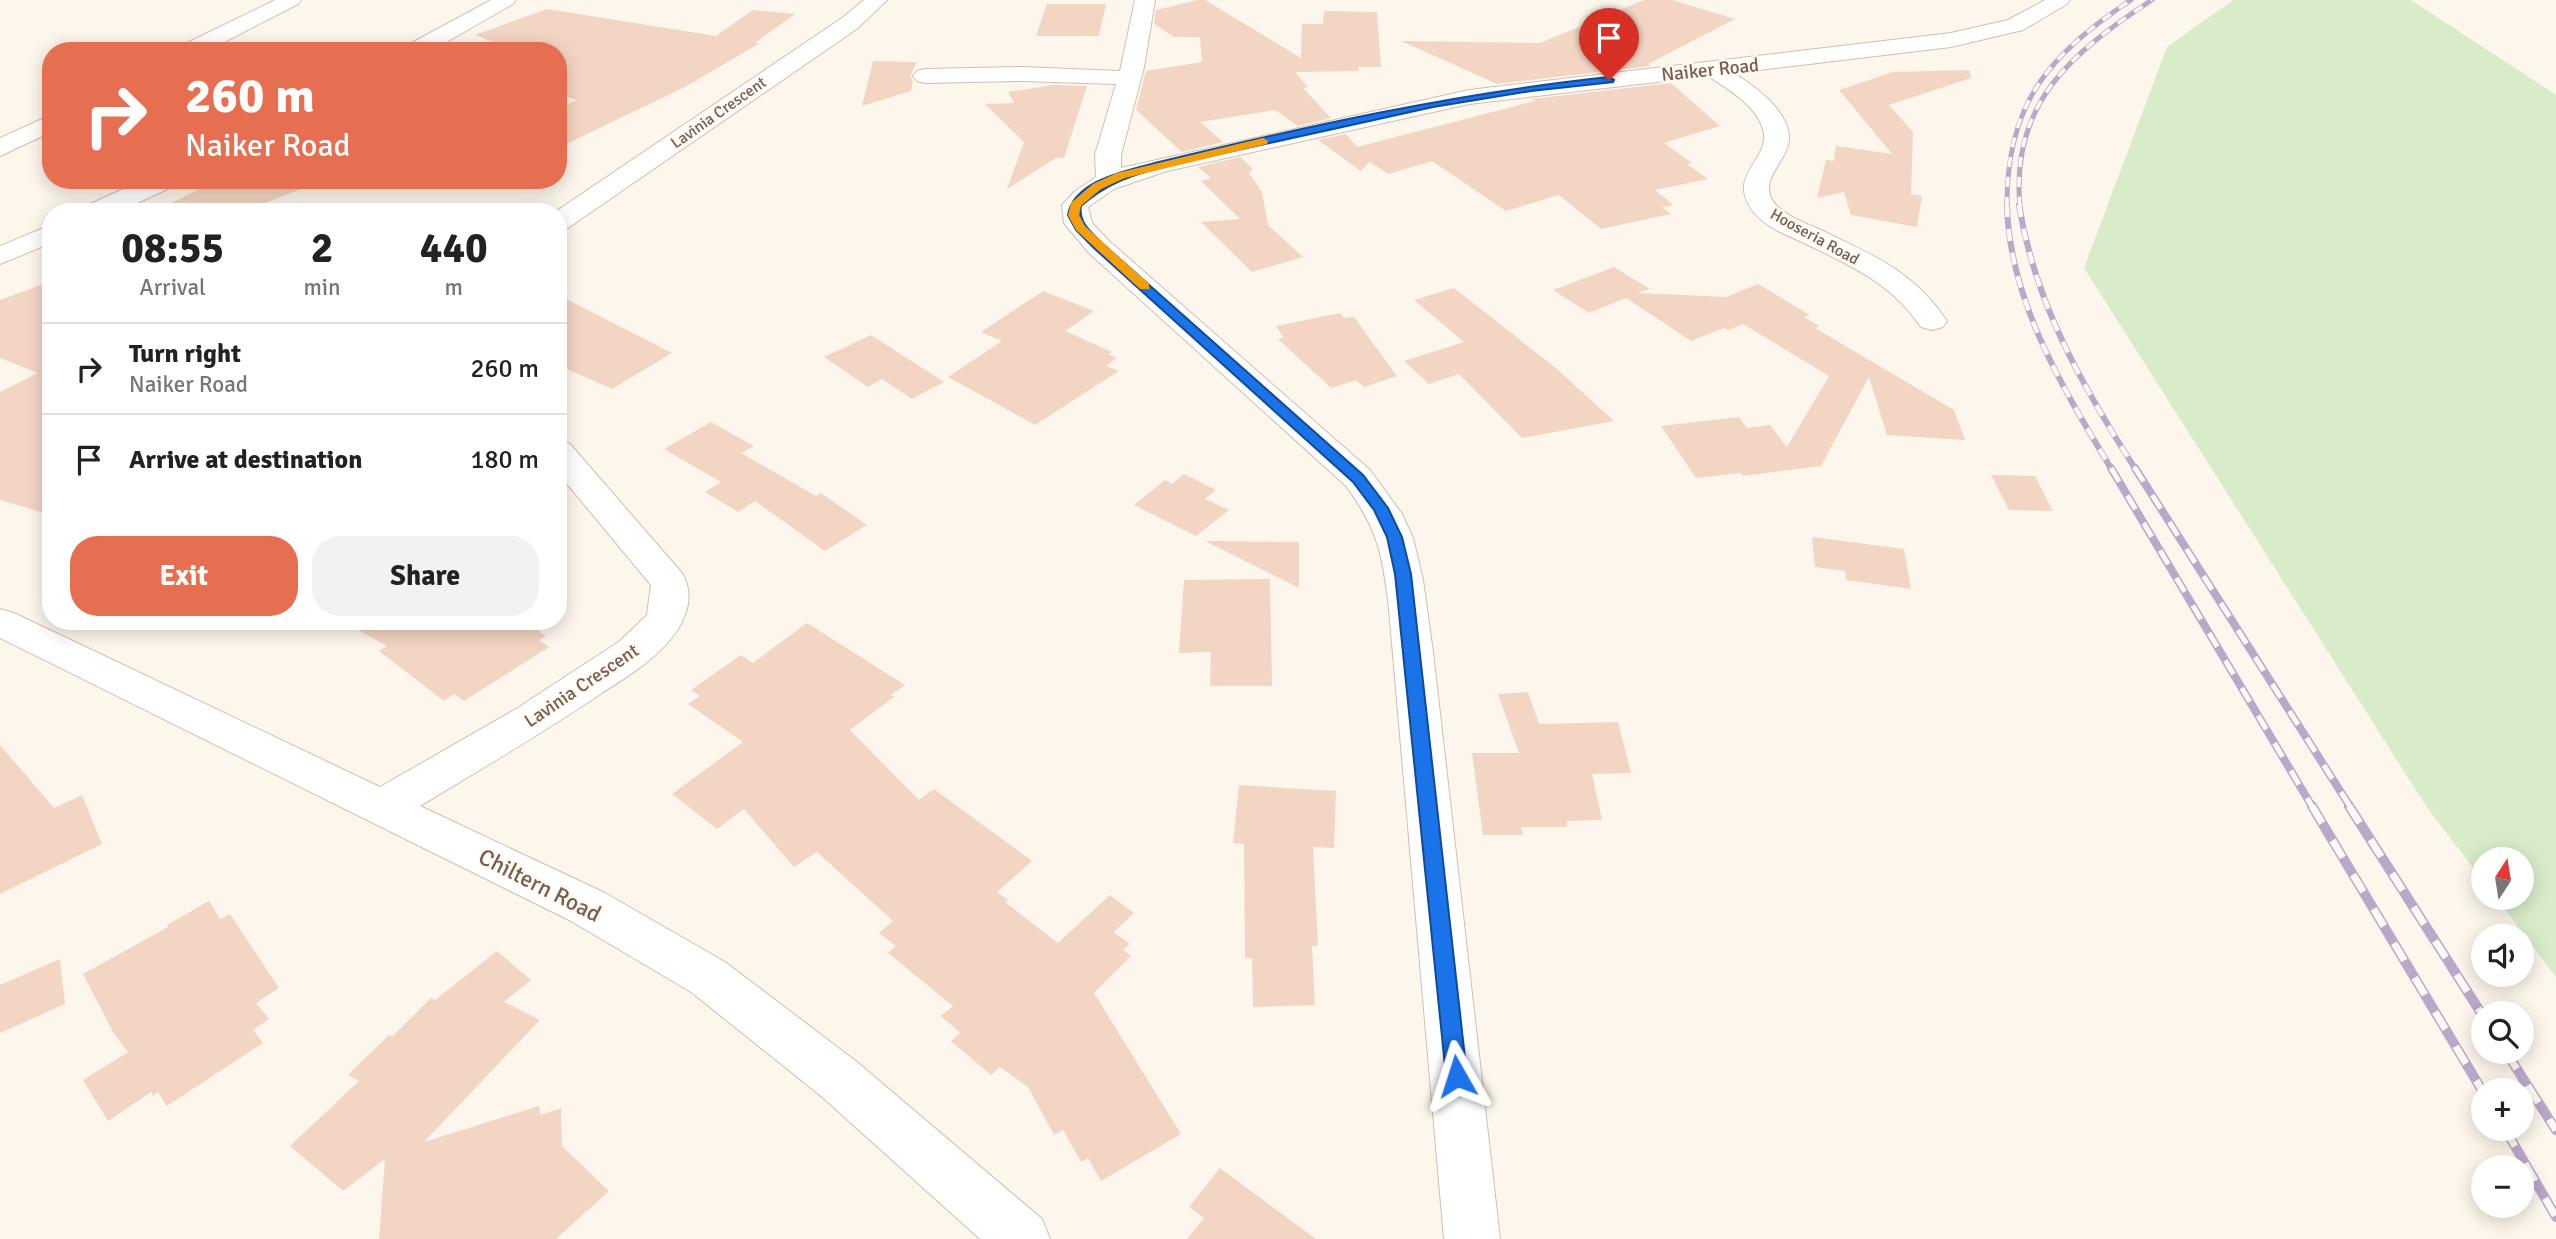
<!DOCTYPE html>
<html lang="en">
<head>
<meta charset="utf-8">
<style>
	:root { --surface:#fff; --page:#f2f2f2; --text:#222; --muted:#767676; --line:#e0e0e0; --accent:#e76f51 }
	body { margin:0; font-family:Signika,sans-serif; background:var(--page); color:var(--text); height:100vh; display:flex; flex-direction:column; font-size:26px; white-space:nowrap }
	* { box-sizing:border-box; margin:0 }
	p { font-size:23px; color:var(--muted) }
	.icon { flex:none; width:38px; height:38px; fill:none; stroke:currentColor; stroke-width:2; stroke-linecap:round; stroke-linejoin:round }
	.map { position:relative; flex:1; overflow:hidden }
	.side { position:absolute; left:42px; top:203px; width:525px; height:427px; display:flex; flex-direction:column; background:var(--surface); border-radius:28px; box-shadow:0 4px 18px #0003 }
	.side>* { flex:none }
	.guide { position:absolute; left:42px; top:42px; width:525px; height:147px; border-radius:28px; box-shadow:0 4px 18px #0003; background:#e76f51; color:#fff; overflow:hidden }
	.needle { width:46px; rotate:12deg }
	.buttons { position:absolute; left:2471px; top:847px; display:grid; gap:14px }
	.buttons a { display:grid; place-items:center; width:63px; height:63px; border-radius:50%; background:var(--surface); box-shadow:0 4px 18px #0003; font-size:35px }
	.pin { position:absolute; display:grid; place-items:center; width:60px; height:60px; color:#fff; margin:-72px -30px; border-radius:50% 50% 50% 0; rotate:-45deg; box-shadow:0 0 7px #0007 }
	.pin .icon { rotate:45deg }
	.me { position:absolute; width:77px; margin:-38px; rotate:354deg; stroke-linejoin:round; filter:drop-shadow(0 0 5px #0008) }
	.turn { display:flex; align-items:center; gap:24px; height:147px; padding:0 28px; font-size:32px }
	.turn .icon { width:91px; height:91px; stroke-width:2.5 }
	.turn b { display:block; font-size:49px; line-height:60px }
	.eta { display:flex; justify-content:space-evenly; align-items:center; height:119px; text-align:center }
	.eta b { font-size:42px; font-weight:700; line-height:49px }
	.button { display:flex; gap:14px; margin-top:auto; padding:14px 28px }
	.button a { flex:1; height:80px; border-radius:28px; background:var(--accent); color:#fff; font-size:28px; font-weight:700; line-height:80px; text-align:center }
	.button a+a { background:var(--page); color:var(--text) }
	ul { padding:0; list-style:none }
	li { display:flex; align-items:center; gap:21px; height:91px; padding:0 28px; border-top:2px solid var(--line) }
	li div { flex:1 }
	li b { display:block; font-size:26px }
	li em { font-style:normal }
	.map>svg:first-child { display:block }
</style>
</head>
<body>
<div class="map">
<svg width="2556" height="1239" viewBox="0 0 2556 1239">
	<rect width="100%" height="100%" fill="#fdf6ec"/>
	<!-- green -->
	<path fill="#d8ecc9" d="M2233,0H2411L2556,95V977L2496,898H2522V859H2483V881L2426,806L2084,268L2167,47Z"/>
	<!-- building -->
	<path fill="#f3d5c3" d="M1198,0H1205L1301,58L1302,24H1323L1324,11L1377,12L1381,67H1358L1359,71L1295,72L1308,87L1303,88L1331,118L1298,126L1275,110L1200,122L1223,142L1182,152L1136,110L1146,71L1202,62L1200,37H1174L1154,24L1156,10Z
		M1644,0H1672L1735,19L1648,64L1651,66L1497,84L1401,41L1540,43Z
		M1047,4H1106L1099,36H1036Z
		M547,9L716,36L753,10L795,14L755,43H760L685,87L558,148V109L577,100L558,94V51H516L475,35Z
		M873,61L917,62L910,76L913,81L911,91L862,106Z
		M1969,70L1971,78L1889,105L1913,132L1911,194L1922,196L1917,227L1851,215L1844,192L1817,198L1826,160L1834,161L1836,146L1892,154L1839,90L1893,72Z
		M1671,83L1720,126L1664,143L1692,163L1687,164L1708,179L1655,190L1673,205L1662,207L1671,214L1601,229L1559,195L1506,211L1432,161L1389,174L1369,162L1361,171L1318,140L1346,134L1357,147L1535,101L1531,99Z
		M1054,85L1087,86L1064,158H1056L1007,189L1024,142L985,104L1014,103L1008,92Z
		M1240,157L1253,169L1249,173L1262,192L1268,225L1303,257L1252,272L1201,222L1240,219L1201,181L1211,178L1198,167Z
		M219,180H317V183L242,212H152Z
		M1614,267L1650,289L1638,293L1726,297L1758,284L1810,315L1804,317L1819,326L1815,328L1954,410L1965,440L1887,435L1869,377L1821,466L1743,476L1740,473L1696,478L1661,426L1739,417L1747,428L1770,425L1787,447L1829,376L1743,324L1728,330L1724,328L1691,341L1626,298L1589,313L1553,290Z
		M51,281V515L0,500V392L38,373L0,358V300Z
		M1454,288L1557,369L1614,421L1522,438L1459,374L1429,384L1404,361L1464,342L1414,300Z
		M1043,291L1094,311L1065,331L1112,352L1108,354L1117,358L1106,366L1119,371L1035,425L948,377L1002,341L981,332Z
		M558,295L672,353L612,389L558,365Z
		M1340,313L1344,318L1354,317L1397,376L1364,387L1356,380L1331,388L1278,339L1284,338L1276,326Z
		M871,335L944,382L912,399L882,379L868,387L824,357Z
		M711,422L754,446L741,453L816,496L821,493L867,525L825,551L755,501L738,512L705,492L721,482L664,449Z
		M1184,474L1216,490L1205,499L1229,510L1196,536L1134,505L1165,480L1172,484Z
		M1991,475L2035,476L2053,511L2009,510Z
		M1812,537L1904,549L1911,589L1846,580L1845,571L1815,567Z
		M1205,541L1299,542V588Z
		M1270,579L1272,686H1210L1211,652L1179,653L1184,580Z
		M342,621H525L546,636L539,640L549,647L464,701L454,694L444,701L379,651L387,646Z
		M807,623L905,685L891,695L894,697L850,730L919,800L934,789L1032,861L997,892L1008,900L1005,902L1058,943L1110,895L1134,913L1114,932L1130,944L1123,950L1131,956L1094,993L1181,1134L1101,1181L1088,1158L1081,1162L1063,1130L1054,1135L1028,1087L1000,1067L991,1075L951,1041L960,1033L941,1016L953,1006L888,953L896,946L879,933L893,921L817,852L794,867L744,809L717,829L672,794L743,742L688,704L700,696L691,690L741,655L753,663Z
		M1528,692L1539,724L1618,722L1631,773L1592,774L1602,820L1567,821V827H1521L1523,835H1483L1472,753H1519L1498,694Z
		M0,745L54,808L82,795L102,844L0,894Z
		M1239,785L1336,791L1334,848L1313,847L1318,946H1312L1315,1005L1253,1007L1252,958H1245L1244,844L1233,843Z
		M209,901L220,919L230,914L279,988L256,1003L269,1019L253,1030L263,1043L167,1106L158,1092L153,1096L151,1092L108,1121L83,1080L128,1052L114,1034L83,974L168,927L167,925Z
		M497,951L531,980L504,1002L540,1020L424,1142L539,1106L540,1115L561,1108L562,1146L609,1191L556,1239H379L385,1159L343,1191L290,1146L359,1081L348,1075L389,1035L393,1036L431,998L435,1000Z
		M60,959L65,1004L0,1033V985Z
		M1220,1168L1316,1239H1187L1204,1218L1189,1207Z"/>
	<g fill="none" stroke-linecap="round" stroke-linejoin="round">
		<!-- minor casing -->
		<g stroke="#d1beb0" stroke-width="2">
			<path id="minor" d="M275,0H301L298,4L207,51H178L181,46Z
				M491,0H516L513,4L431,51H403L406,46Z
				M864,0H887L858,28L568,228L558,230V212H555L842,18Z
				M1135,0H1155L1144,67L1121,155V168L1469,90L1951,33L2008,20L2045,0H2070L2067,4L2023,30L1951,47L1734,73C1754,86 1787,109 1789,136C1791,160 1754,180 1776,205C1788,217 1808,224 1823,231C1875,256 1914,272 1947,321L1943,327L1932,330L1921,327C1891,283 1853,267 1806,244C1787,235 1764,227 1752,210C1725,172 1775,159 1762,126C1754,104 1726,88 1708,76L1469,104L1167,171L1114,189L1088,207L1092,223L1109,241L1370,470L1402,514L1413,538L1423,580L1433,652L1500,1239H1444L1389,609C1383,556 1378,529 1346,486L1089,253L1064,223L1062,205L1075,191L1096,177L1095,155L1116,84L1022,81L925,83L917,81L913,76L917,71L925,69L1022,67L1120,71Z
				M51,115V132L0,156V138Z
				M143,180H178L174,186L118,212H83L86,206Z
				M51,225V243L0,264V246Z
				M558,441L570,444L682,573C694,593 688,614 676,632C657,659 628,676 602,693C543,733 481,769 420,806L605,893L725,962L857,1062L1042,1219L1050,1239H980L821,1096L691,992L571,921L0,638V609L14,613L380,787L516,709L620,641L647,615L651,585L558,473Z"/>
		</g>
		<!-- minor -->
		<use href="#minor" fill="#fff" fill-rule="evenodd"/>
		<!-- rail-far3 casing -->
		<g stroke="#b9a8c9" stroke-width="5">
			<path id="rail-far3" d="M2007,207C2006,103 2049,55 2131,0
				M2020,207C2010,102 2073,52 2152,0"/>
		</g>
		<!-- rail-far2 casing -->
		<g stroke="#b9a8c9" stroke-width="6">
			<path id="rail-far2" d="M2007,205C2009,301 2064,390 2112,470
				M2019,205C2035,304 2083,387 2136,470"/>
		</g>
		<!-- rail-far1 casing -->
		<g stroke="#b9a8c9" stroke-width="8">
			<path id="rail-far1" d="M2111,468L2313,808
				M2135,468L2351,808"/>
		</g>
		<!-- rail casing -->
		<g stroke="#b9a8c9" stroke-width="10">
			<path id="rail" d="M2312,806L2483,1092
				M2349,806L2483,1016
				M2506,1052L2556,1130
				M2505,1129L2556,1217"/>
		</g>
		<!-- rail-far3 -->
		<use href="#rail-far3" stroke="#fffaf3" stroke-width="3.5" stroke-dasharray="10" stroke-linecap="butt"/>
		<!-- rail-far2 -->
		<use href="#rail-far2" stroke="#fffaf3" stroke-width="4.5" stroke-dasharray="12" stroke-linecap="butt"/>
		<!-- rail-far1 -->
		<use href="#rail-far1" stroke="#fffaf3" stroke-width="5" stroke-dasharray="16" stroke-linecap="butt"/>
		<!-- rail -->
		<use href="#rail" stroke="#fffaf3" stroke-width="7" stroke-dasharray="20" stroke-linecap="butt"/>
	</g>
	<!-- route -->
	<path fill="#1a73e8" stroke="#114b97" stroke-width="2" d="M1609,77L1614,80L1613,82L1531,91L1433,107L1165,166C1131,176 1108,182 1081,206C1078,223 1092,233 1103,244L1363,475L1388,508L1402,537L1411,574L1467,1076L1464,1083L1457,1086L1449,1083L1446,1076L1395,574L1387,537L1374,510L1353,482L1095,249L1076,230L1068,215C1074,179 1130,170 1159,162C1308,126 1457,93 1609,77Z"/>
	<!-- slow -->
	<path fill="#f59e0b" d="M1263,138L1268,141L1267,144L1125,178L1101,189L1081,206L1079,215L1085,226L1149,284V289H1140L1076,230L1068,215L1071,203L1093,184L1117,173Z"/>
	<g text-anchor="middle" stroke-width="5" stroke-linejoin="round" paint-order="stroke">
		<!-- far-street labels -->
		<g font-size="16" fill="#7a5c4d" stroke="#fffaf3">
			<text transform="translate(718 112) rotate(-35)" y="6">Lavinia Crescent</text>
			<text transform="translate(1815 236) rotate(29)" y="6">Hooseria Road</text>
		</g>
		<!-- street labels -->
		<g font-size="19" fill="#7a5c4d" stroke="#fffaf3">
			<text transform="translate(1710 69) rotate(-6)" y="7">Naiker Road</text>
			<text transform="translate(581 685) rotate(-34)" y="7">Lavinia Crescent</text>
		</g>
		<!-- near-street labels -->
		<g font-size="23" fill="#7a5c4d" stroke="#fffaf3">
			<text transform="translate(540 885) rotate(27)" y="8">Chiltern Road</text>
		</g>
	</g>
</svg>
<div class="buttons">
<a><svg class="needle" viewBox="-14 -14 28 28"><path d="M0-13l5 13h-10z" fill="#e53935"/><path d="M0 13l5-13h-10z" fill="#767676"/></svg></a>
<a><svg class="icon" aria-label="sound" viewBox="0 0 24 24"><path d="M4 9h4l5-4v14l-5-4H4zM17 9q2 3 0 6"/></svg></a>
<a><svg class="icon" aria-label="search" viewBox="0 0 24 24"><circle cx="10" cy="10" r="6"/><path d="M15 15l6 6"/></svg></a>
<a>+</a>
<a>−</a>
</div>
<div class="pin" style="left:1609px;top:80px;background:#d93025"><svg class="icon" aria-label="arrive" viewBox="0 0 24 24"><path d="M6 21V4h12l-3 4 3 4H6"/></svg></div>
<svg class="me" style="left:1457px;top:1076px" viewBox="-20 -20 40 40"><path d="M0-17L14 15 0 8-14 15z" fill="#1a73e8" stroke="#fff" stroke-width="4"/></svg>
<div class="guide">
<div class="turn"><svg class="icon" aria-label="right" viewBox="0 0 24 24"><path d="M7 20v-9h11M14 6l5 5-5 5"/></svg><div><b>260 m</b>Naiker Road</div></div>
</div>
<section class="side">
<div class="eta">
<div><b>08:55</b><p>Arrival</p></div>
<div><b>2</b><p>min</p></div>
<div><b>440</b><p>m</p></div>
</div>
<ul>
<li><svg class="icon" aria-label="right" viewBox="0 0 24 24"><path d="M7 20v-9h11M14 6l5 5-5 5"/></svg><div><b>Turn right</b><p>Naiker Road</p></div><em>260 m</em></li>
<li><svg class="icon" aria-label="arrive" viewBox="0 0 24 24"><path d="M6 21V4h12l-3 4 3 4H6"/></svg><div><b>Arrive at destination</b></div><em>180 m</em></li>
</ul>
<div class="button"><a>Exit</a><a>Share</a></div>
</section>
</div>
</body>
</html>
